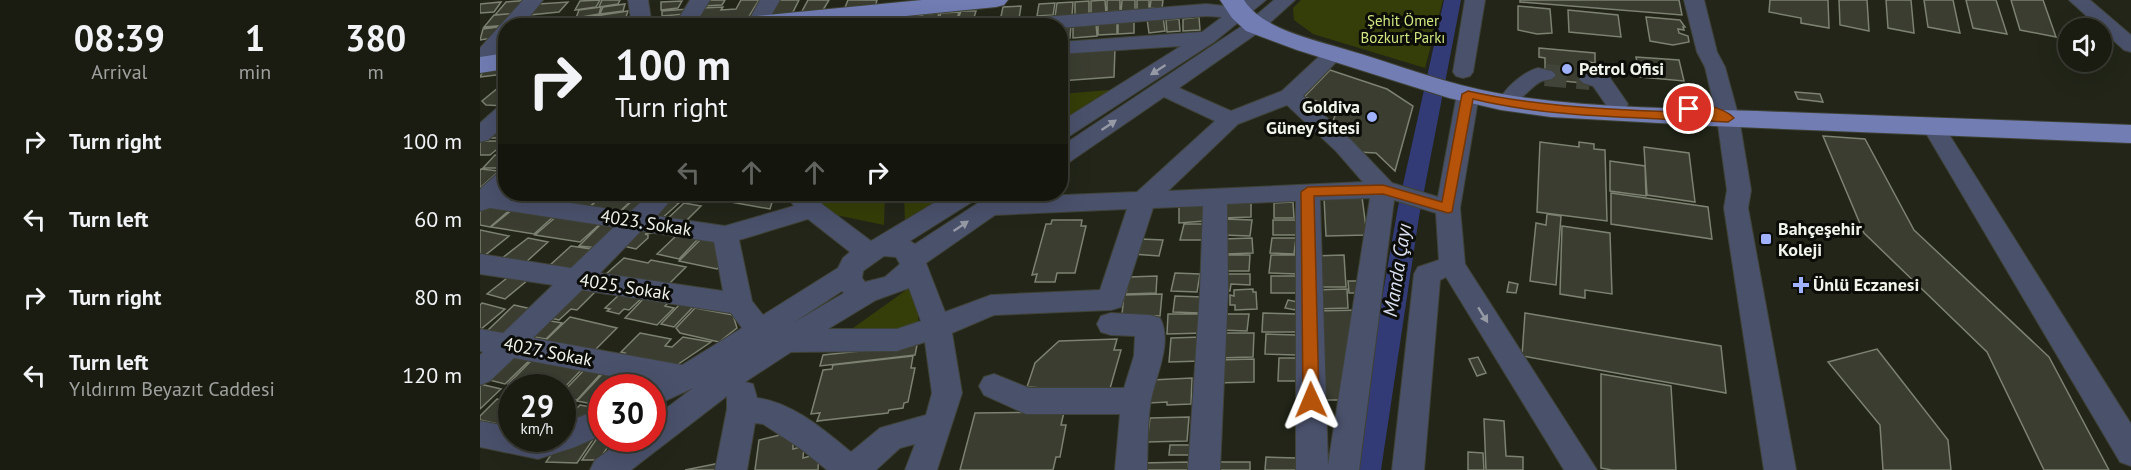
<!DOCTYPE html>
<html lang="en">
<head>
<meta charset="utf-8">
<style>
	:root { --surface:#1a1c12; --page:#272920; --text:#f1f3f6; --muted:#9fa19f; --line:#383a32 }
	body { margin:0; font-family:"PT Sans",sans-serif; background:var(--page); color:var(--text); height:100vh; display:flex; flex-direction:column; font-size:22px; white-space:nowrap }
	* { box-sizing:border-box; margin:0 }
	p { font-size:20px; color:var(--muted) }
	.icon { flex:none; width:33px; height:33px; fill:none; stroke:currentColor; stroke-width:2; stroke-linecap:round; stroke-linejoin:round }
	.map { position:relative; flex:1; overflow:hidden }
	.sheet { display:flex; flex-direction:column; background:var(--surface); width:480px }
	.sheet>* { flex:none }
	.banner { position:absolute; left:18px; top:18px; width:570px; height:183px; border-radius:24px; box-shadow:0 6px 24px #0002,0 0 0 2px var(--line); background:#1a1c12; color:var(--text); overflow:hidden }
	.tools { position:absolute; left:1578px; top:18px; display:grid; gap:12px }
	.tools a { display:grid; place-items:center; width:54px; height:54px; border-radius:50%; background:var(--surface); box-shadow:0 6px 24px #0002,0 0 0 2px var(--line); font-size:30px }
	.speed { position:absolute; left:18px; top:374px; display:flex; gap:12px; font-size:30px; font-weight:700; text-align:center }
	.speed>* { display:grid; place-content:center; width:78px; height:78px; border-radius:50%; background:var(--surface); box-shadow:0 6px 24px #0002,0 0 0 2px var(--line); line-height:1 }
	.speed small { font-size:15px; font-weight:400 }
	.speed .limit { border:9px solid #d22; background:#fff; color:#111 }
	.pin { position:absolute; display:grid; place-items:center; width:51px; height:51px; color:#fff; margin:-26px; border:3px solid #fff; border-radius:50%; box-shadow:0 2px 6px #0007 }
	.me { position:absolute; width:66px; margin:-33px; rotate:359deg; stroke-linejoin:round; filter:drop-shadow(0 0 4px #0008) }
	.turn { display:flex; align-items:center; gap:21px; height:126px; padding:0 18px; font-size:27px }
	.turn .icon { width:78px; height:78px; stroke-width:2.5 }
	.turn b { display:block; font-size:42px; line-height:51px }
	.lanes { display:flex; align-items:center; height:57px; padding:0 18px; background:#0003; justify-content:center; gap:30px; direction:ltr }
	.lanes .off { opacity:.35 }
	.eta { display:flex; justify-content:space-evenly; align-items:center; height:102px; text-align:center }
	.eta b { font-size:36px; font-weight:700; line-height:42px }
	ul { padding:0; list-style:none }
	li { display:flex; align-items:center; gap:18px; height:78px; padding:0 18px }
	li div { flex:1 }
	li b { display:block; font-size:22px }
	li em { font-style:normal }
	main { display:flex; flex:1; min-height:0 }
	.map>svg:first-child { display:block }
</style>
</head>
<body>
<main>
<section class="sheet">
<div class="eta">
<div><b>08:39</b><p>Arrival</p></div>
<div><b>1</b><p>min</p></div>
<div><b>380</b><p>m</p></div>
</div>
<ul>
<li><svg class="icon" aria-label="right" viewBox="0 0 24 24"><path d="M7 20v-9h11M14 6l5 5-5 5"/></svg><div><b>Turn right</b></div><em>100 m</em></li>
<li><svg class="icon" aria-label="left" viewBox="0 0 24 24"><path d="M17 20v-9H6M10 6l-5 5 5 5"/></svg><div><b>Turn left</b></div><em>60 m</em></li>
<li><svg class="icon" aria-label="right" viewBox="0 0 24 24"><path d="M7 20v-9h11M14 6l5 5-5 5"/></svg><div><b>Turn right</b></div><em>80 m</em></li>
<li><svg class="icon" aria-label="left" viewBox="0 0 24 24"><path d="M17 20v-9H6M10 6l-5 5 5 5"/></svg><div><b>Turn left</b><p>Yıldırım Beyazıt Caddesi</p></div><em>120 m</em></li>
</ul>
</section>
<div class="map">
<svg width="1651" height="470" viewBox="0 0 1651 470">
	<rect width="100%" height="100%" fill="#222518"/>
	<!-- green -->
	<path fill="#353e08" d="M821,0H963L945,68L833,34L814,20L813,8Z
		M641,89L581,126V94Z
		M330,194H405L404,225L356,215Z
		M424,194H472L425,223Z
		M436,283L439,332L355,341Z"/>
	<!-- water -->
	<path fill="#323b75" d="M964,0H981L939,217L901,470H872L918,207Z"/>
	<!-- building -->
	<path fill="#3a3d30" stroke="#7c8171" stroke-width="1.5" d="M51,0L41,13L15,15L26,2Z
		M120,0L116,7L95,10L100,1Z
		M122,0H140L138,4L119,7Z
		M228,0H245L242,5L224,6Z
		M261,0H279L268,18L213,21L222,8L243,7L241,10L256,9Z
		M295,0H319L312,14L287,16Z
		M328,0H349L343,10L320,15Z
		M368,0H397L395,8L364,10Z
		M625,0L626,14L611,15V1Z
		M627,0H640V11L627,12Z
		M642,0H655V12L641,13Z
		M657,0H669V10H657Z
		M671,0H683L682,8H670Z
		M1040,0H1199L1202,15L1040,2Z
		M1290,0H1348L1349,28L1321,23V18L1289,12Z
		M1359,0H1387L1389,31L1360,25Z
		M1406,0H1431L1434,33L1408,28Z
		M1444,0H1473L1480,33L1448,27Z
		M1486,0H1516L1527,34L1493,28Z
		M1531,0H1563L1576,37L1540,30Z
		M202,1L198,8L181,10V2Z
		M609,1V15L595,16V2Z
		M21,2L14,12L0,13V4Z
		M88,2L79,12L49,15L58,4Z
		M593,2L592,16L575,17L577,3Z
		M575,3L573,15L557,16L559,4Z
		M145,4L143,11L120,14L123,7Z
		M541,6L539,19L520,21L523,7Z
		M1038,6L1070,9L1072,33L1057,34L1038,30Z
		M121,7L119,14L96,18L99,10Z
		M208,9L206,14L182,16V11Z
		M1088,10L1138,15L1141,37L1089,32Z
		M148,11L143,26H93L96,19Z
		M481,11H496L492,24L476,25Z
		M479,12L476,23L457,24L461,13Z
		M39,13L29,25L4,27L14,15Z
		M459,13L456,25L439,26L443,14Z
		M441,15L438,26H425L427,16Z
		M207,16L201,26H186L183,18Z
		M426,17L423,26H406L409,18Z
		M683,17L685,31L669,33L667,19Z
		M719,17L720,30L703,31V19Z
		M1166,17L1200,20L1205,27H1203L1204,30L1198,29L1199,33L1208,36L1209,42L1193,45L1170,41Z
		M405,18L403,26H387L389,20Z
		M699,19L700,31L687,32L686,20Z
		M654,20V33L638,34V21Z
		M637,21V34L618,35V23Z
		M616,23L617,36L593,38V25Z
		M591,25L590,38L580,39V26Z
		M26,26L18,37L0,40L3,29Z
		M635,48L634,77L580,81V51Z
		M1059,48L1115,53V63L1109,62L1111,84L1065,79V58L1059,57Z
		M1156,57L1199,60L1204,81L1160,77Z
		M26,67L24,74L0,77L4,69Z
		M850,70L907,89L933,106L915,171L896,153L877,152L852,124L857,110L854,107L824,97Z
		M24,83L26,106L6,105L2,101Z
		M1315,92L1340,94L1343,102L1318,99Z
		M17,127H26V138H6Z
		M1343,136L1385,139L1434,230L1569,357L1629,470H1564L1507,352L1384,233Z
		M0,141H26V142L10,155H0Z
		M1060,142L1099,147V142L1114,144V149L1125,150L1127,221L1057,212Z
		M1164,147L1209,153L1215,202L1167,195Z
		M15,155L26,156V165L22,168H3Z
		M1130,161L1165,166L1166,196L1130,191Z
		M1,169L19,171L0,188V171Z
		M1131,193L1228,207L1232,239L1131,224Z
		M57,194H86L72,205L48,200Z
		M98,194H104L102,195L119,198L107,209L85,206Z
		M124,194H134L130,197L152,200L138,213L108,209Z
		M189,194H212L204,201L184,198Z
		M239,194H286L293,199L290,209L234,199Z
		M882,197L887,235L846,236L844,198Z
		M160,198L173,200L155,218L137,215L153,200L157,201Z
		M184,200L199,203L179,221L164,218Z
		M813,202L814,218H794V203Z
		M204,203L221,206L202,225L184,222Z
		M744,203H771V217L743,218Z
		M7,205L31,209L10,227L0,225V212Z
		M725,205V221L699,223V206Z
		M32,210L74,216L54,234L11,227Z
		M1067,214L1081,216L1076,285L1050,281L1056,223L1066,225Z
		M77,216L121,223L100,242L55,235Z
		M745,219L772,220L770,236L743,235Z
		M572,220H602L601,226H606L595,273H577L575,282H555L557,274L552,275L566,224H571Z
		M793,220H816L817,235H793Z
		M122,223L142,225L119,248L99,246Z
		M704,224H728L726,240H700Z
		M1082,226L1130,233L1132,294L1105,290V298L1080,294Z
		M153,228L173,233L165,234L168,235V238L156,249L135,244Z
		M0,230L29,236L3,257H0Z
		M197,235L218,239L199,259L177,254Z
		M223,237L237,240L241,265L237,269L199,261Z
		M48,238L68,242L45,263L21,259Z
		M772,238L773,253L746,254L743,239Z
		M792,238H816L814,254L790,253Z
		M661,239L683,240L679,256L653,254Z
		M91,246L111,249L90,270L69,266Z
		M742,255H770L769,271H741Z
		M791,255H817V274L789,273Z
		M864,255L866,287H832L831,256Z
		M144,258L168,263L171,260L206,267L181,292L125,275Z
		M695,273L720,274L717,292L691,291Z
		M32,274L49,279L25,299L7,294Z
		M742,274H770V285L751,284L750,291H744Z
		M677,276L676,293L646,294L649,277Z
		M791,276H817V293H791Z
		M868,281H885L886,293H869Z
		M1029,282L1038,284L1036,293L1027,292Z
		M93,285L117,290L97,310L91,309L79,320L61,316Z
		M773,289V292H776L777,309L755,310V305H750V295L754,296V290Z
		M867,289L868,308L833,309L832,290Z
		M142,292L163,297L149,310L144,309L139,314L127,311L130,309L125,308Z
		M682,294L680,316L642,314L644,295Z
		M695,296L723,297L720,313L693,312Z
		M165,297L189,302L185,306L194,308L177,325L145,318Z
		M808,300L818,302L815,310L805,308Z
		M2,303L25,309L0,330V305Z
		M200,304L213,307L194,327L181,324Z
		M34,305L56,310L29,336L6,332Z
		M215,308L253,315L257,328L239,342L200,333L196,328Z
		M883,310L871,400H838L834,311Z
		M783,313L817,314L816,332H782Z
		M1045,313L1241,346L1246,393L1042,356Z
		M688,314H725L724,333L687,334Z
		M741,314H769L767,331L739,330Z
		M90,317L137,328L113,352L65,341Z
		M60,319L82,323L66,339L43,335Z
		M160,333L191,339L185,346L192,347L203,337L231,342L194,367L142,355L145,353L141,352Z
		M739,333H774L773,357L737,358Z
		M786,334L817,335V355L785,354Z
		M722,337L721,361L689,362L691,338Z
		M637,339L634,350H641L629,392L547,387L555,363L579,341Z
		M437,345L435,355L340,366L343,355Z
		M1397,349L1468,440L1471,470H1403L1400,425L1348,362Z
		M29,352L53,357L25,384L1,378Z
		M56,356L105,366L82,390V387H41L28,384Z
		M433,356L431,368H435L428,402L424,403L423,408L409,410L408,413L337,421L340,413L331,414L343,370L352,369L353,365Z
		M998,357L1006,373L997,376L989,359Z
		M799,358H828L827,381H798Z
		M774,359V382L735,383L737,360Z
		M108,366L125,369L97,400L87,398L91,393L83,392Z
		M127,369L147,373L135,387H122V402L118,405L97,401Z
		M149,374L164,377L155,387H137Z
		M1121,374L1191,386L1196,470H1132L1121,468Z
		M712,378L711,404L687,405V402L669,403L671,380Z
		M0,384L21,389L0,409Z
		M17,399L32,402V411L18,424L0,420V416Z
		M100,405L121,409L82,431V406L96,409Z
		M584,412L581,425H586L580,457H576L573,470H480L495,413Z
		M709,417L707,441L667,442L670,418Z
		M1004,419L1024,421L1026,456L1043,457V470H1006Z
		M122,431V438H134L119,460H102Z
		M304,434L313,440V449L324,446L323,458L339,454L338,470H275L279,440Z
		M116,435L97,463L66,462L80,442Z
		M690,445H712L711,455H689Z
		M988,452L1003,453L1004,470H988Z
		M786,457L817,458L828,470H785Z
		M708,462V470H662V463Z
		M732,462H770V470H731Z
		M240,463L239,470H205Z"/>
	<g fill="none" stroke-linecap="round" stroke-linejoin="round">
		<!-- minor-tunnel -->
		<path stroke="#414438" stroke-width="22" stroke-dasharray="22 10" stroke-linecap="butt" d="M1065,75L1110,79"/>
		<!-- minor casing -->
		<g stroke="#3f4236" stroke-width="2">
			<path id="minor" d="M43,0H63L42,26H26V44L7,64L0,66V48Z
				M148,0H168L172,26H152Z
				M210,0H230L214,26H194Z
				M280,0H300L285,26H271L268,22Z
				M764,0H786L734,42L588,137L580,139V122L701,46L580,54V42L722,32L742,17L726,16L580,28V26H518L521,22L528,20L726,4L755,7Z
				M794,0H815L782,30L699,88L751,111L802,91L846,50L853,48L860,50L863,54L860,58L823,96L872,141L912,183L958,197L977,94L980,89L988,88L996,89L999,94L980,208L985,264L1117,470H1084L966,277L960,280L944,470H912L934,274L938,267L959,260L956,213L914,200L879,470H816V201L747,204L748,291L740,470H708L720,291L723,206L673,208L641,307L631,310L514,315L472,333L482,393L457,470H425L435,444L420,448L396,470H347L321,449L283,424L275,423L267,470H235L247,409V396L151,470H110L115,460L146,438H172V419L213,388L172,407V387H161L168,383L34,358L10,381L0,385V355L3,352L0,351V329L23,333L73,285L0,274V254L91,268L134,227L10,208L0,211V189L18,173L26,171L25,193L150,212L170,194H196L177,216L245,226L314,206L306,194H331L343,205L391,241L469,194H498L495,200L430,241L435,244L512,194H534L536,197L657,192L735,121L684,97L588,163L580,165V147L768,22ZM807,105L856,151L883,182L688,191L758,124ZM890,198L848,465L840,200ZM647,209L620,290L511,295L465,312L446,263L515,215ZM328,219L370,252L363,258L358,268L283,315L272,301L259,240ZM161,231L234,242L243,291L120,273ZM404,256L416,257L420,264L405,277L385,282L382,278L383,271ZM429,288L441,321L417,329H348L396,300ZM102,290L251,313L262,328L202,365L53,338ZM362,291L364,293L313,323ZM445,342L452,393L446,415L400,428L371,452C344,430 312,402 277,398L273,384L265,382L311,352L417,351Z
				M985,0H1005L993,72L990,76L983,78L976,76L973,72Z
				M1204,0H1224L1237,52L1245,67L1259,118L1271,190L1268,208L1316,470H1284L1244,208L1247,190L1237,118L1225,67L1217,52Z
				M1589,0H1610L1651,35V52L1644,50Z
				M1058,68L1072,71L1076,75L1072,79C1069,80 1065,80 1062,81C1047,88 1045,103 1026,99L1023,94C1031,83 1046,71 1058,68Z
				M1110,73L1128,75L1148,104L1145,109L1137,111L1129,109L1113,86L1103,83L1099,79L1103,75Z
				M26,105V124L8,140L0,142V123L18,107Z
				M1454,121L1462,123L1465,128L1651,424V466L1640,462L1443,128L1446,123Z
				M631,313L670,315L680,318C693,342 676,375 671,400C667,423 668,447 667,470H635L640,414H546L504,395L499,386L504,377L514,374L549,388H644L654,356L655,336L631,335L621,332L617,324L621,316Z
				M122,408V435L95,447L58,459L0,447V421L32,427V438H82V424Z"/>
		</g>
		<!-- major casing -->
		<g stroke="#3f4236" stroke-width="2">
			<path id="major" d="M442,0H528L524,5L516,7L326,26H233L236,21L245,19Z
				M740,0H764C782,29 832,39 864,49C916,64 968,85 1022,94C1103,108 1194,108 1277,111C1402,116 1526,120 1651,125V143L1233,126L1071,117L1021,110L969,98L817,50L766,31L752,18Z
				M26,53V69L0,73V57Z"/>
		</g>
		<!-- minor -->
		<use href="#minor" fill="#4a516b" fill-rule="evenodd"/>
		<!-- major -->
		<use href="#major" fill="#717db3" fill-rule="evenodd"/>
	</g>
	<!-- one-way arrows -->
	<defs><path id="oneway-solid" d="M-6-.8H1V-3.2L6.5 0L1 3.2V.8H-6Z" transform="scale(1.5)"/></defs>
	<g fill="#959aa5">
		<use href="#oneway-solid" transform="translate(678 70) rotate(147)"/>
		<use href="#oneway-solid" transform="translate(629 125) rotate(-34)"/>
		<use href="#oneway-solid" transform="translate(481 226) rotate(-34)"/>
		<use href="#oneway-solid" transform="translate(1003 315) rotate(58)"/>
	</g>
	<!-- route -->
	<path fill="#b45309" stroke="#753606" stroke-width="1.5" d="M988,91C1062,108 1138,109 1214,113L1203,109C1215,99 1244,108 1254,118L1248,122C1163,117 1076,119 993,99L972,212L968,213L903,194L834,196L839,400L836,405L831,407L825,405L823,400L821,192L828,187L903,185L962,202L982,94Z"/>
	<!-- markers -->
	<g fill="#a1b2fd" stroke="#0c0d08" stroke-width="2">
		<circle cx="1087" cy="69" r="6"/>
		<circle cx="892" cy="117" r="6"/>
		<rect x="1280" y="233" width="12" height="12" rx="3"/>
		<path d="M1318 276h6v6h6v6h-6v6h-6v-6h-6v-6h6z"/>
	</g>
	<g text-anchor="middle" stroke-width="6" stroke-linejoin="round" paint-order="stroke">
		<!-- far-park labels -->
		<g font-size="15" fill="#d0e782" stroke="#0c0d08">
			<text x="923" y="26">Şehit Ömer<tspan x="923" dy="17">Bozkurt Parkı</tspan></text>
		</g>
		<!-- poi labels -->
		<g font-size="18" font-weight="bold" fill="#f1f4eb" stroke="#0c0d08" text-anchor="start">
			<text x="1099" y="75">Petrol Ofisi</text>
			<text x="880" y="113" text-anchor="end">Goldiva<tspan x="880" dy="21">Güney Sitesi</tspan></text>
			<text x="1298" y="235">Bahçeşehir<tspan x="1298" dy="21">Koleji</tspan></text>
			<text x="1333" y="291">Ünlü Eczanesi</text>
		</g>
		<!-- street labels -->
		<g font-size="18" fill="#f1f4eb" stroke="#0c0d08">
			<text transform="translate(166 223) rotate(9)" y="6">4023. Sokak</text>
			<text transform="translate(145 287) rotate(9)" y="6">4025. Sokak</text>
			<text transform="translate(68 352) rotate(11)" y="6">4027. Sokak</text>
		</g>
		<!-- water labels -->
		<g font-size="20" font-style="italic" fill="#dadff1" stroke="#0c0d08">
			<text transform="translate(917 270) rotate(-81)" y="7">Manda Çayı</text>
		</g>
	</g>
</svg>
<div class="tools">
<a><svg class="icon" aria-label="sound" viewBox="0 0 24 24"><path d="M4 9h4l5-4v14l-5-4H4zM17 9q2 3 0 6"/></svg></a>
</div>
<div class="speed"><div>29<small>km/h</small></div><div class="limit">30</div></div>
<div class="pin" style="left:1209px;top:109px;background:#d93025"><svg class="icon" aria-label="arrive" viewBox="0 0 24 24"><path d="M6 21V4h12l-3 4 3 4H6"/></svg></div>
<svg class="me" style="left:831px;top:400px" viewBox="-20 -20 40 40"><path d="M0-17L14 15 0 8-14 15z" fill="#b45309" stroke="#fff" stroke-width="4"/></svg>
<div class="banner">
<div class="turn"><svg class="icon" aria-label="right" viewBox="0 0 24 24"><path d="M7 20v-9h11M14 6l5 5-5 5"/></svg><div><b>100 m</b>Turn right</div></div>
<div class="lanes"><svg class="icon off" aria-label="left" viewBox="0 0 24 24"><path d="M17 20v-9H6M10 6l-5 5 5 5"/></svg><svg class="icon off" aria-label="ahead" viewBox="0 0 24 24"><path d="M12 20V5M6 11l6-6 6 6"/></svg><svg class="icon off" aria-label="ahead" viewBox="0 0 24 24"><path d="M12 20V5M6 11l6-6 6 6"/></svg><svg class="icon" aria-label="right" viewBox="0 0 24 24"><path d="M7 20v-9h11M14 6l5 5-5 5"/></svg></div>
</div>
</div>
</main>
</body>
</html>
